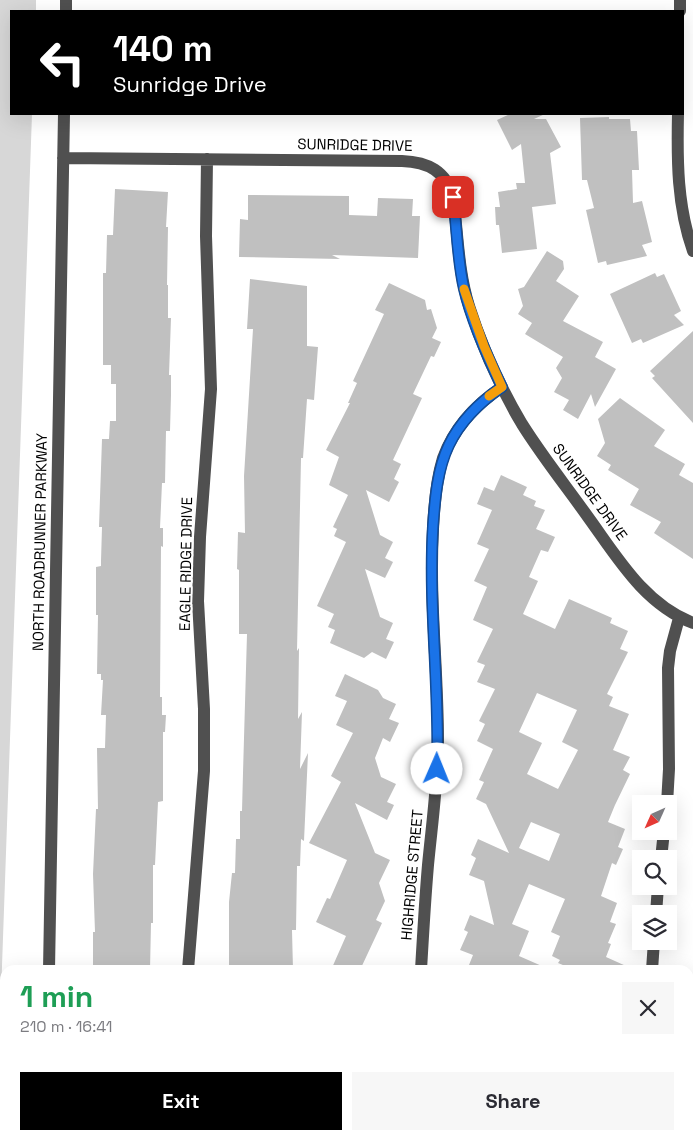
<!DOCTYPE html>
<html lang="en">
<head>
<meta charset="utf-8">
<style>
	:root { --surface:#fff; --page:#f7f7f7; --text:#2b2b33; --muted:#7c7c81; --accent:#000 }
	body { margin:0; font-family:"Space Grotesk",sans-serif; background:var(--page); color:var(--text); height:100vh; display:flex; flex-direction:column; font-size:19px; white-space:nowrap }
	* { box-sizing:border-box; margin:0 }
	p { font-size:16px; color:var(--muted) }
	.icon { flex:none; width:28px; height:28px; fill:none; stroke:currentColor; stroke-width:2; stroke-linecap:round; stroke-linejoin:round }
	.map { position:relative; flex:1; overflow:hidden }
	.panel { position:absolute; left:0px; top:965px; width:694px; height:175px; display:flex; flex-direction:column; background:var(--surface); border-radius:15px 15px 0 0; box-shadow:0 5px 20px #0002 }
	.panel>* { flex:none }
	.guide { position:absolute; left:10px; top:10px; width:674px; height:105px; border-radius:0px; box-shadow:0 5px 20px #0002; background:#000; color:#fff; overflow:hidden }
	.needle { width:32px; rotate:225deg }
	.controls { position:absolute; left:632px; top:795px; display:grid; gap:10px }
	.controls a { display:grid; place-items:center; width:45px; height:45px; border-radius:0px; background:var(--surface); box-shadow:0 5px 20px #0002; font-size:25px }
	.pin { position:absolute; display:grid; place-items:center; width:42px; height:42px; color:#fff; margin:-21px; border-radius:10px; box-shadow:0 2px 8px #0006 }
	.me { position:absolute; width:55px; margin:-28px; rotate:1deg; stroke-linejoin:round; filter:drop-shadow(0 0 4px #0008) }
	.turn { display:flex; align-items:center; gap:18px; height:105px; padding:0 20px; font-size:22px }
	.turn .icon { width:65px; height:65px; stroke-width:2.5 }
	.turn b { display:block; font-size:35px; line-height:42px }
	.round { display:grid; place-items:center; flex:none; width:52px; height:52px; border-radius:0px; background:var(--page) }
	.headline { display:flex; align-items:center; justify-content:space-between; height:85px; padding:0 20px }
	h1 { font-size:30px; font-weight:600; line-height:38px; color:#1e9e55 }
	.primary-button { display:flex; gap:10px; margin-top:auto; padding:10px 20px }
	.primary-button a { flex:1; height:58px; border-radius:0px; background:var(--accent); color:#fff; font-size:20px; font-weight:600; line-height:58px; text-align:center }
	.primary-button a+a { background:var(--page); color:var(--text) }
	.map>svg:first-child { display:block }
</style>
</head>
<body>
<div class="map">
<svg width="693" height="1140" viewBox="0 0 693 1140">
	<rect width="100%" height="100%" fill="#fff"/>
	<!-- green -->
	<path fill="#d7d7d7" d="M0,0H36V11H11V114H32L0,1023Z"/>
	<!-- building -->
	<path fill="#c0c0c0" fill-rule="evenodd" d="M510,114H545L534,119H546L561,147L550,153L556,204L532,207L537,249L502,253L499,225H496L495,207H500L498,192L517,189L516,183H525L521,144L512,150L497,120Z
		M609,117V119H630L631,131H637L639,170H632L633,203L642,201L652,242L642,245L647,256L607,265L606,261L598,263L586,210L594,208L587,180H582L580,118Z
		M115,189L168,192L166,227H168L167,285H168V318H171L169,375H171V395L170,431H166L165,483H162L160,528H163V547L161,546L160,697H162V715H166L165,732H163V801L158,802L155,865H153V923H151L150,970H93V932H95L93,874L96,809H98L97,748H105L106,715H101L103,680H101V674H97L98,615H96V567L101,566V561L102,527H99L102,439H109L110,421H116V384H111V365H103V273H106L107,235H113Z
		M248,195L349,196V215L377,216L378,198L413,199L412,216H420L418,258L332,255L340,259L239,257L240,219L248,220Z
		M547,251L563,261L564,269L556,281L579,296L563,321L603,342L595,357L616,369L595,407L591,394L578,419L563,410L569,400L554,392L562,378L556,368L563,357L525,334L532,323L518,314L523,306L518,289L524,287Z
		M655,273L657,277L664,274L681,311L674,315L684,325L643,343L641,339L632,343L610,294Z
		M250,279L307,286V346L318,347L314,400L307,399L303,458H301L297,651L299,648L298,719L302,712L300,769L308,753L304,841L301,839L300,866H297L296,930H292L293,970H229V902L232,873H235L236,839H240V811H242L243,773L247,634H239V570L237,569L238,532L245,533L244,476L253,329H247Z
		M389,283L425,300L427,310L431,309L437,328L432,338L441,342L434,357L431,356L413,394L422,398L393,460L401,464L394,479L399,482L389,502L366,490L380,535L393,542L385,558L393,562L385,578L365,569L380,617L393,623L386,639L394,642L386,659L372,652L364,658L330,643L335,630L328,627L334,614L317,606L346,542L334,536L337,529L333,527L348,495L329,485L339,457L326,450L350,403H348L357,383L353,381L384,314L375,310Z
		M693,331V423L652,378L655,376L650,371Z
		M620,398L665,430L654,446L685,464L679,475L693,483V559L654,533L661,522L630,505L639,489L608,470L611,465L597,456L605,443L598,419Z
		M501,475L527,487L523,495L536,501L534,506L545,510L536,529L555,537L548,552L541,550L529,577L538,581L523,614L555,629L569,599L612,618L610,623L628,631L620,649L628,652L607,694L613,697L609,706L629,714L613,750L630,757L623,770L630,774L615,805L608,822L625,829L618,847L623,849L616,865L612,863L601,896L617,903L610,922L616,924L608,943L611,944L606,957L635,970H575L558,963L560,960L552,956L560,936L551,932L565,899L529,884L512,924L529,931L519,956L551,970H467L473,955L460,950L468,932L464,930L470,915L494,925L484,881L469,875L476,858L471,855L478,839L509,853L486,804L476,799L484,782L479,780L493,749L477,741L485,724L479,721L495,689L477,682L485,665L477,662L493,629L473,620L487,587L474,581L489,549L477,544L492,510L477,504L484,487L494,491ZM537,693L577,710L562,742L578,750L558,789L527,774L542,743L519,732ZM531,822L560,834L549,861L519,848Z
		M345,674L378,690L383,698L396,704L389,719L399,723L390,742L383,738L375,758L381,777L396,784L387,802L394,805L387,820L355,803L375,853L390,860L379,883L385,901L376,920L382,923L360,970H331L346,936L316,922L327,898L330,899L347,860L309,843L341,782L331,776L353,733L336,725L347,701L335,696Z"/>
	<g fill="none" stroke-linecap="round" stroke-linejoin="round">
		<!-- minor -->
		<path stroke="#505050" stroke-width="12" d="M66,11V0
			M680,11V0
			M678,114C677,160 677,206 693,251
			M63,158L402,161C428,162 446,171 453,197C458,234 458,271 469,306C482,347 500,387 522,424C542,456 566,486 588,517C617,557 644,604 693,623
			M667,804L669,769L668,668L670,651L679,618
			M661,859L664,831
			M656,914L658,886
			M49,970L64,114
			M188,970L204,771V709L198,601L200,537L211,389L206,236L207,159
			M421,970C423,935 425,900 428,865C432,823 438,782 438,740C438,670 429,600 433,529C434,506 436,481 443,458C454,428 475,405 502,387
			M652,970L654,941
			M689,1042H693
			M48,1140V1135
			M195,1140V1135
			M418,1140V1135
			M650,1140V1135"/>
	</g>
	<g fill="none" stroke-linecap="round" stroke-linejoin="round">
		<!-- route casing -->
		<g stroke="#114b97" stroke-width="12">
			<path id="route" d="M437,769C440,688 428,607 433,526C435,499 437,470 449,445C461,420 480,402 502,387C487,356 472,323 464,289C457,259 457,228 453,197"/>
		</g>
		<!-- route -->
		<use href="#route" stroke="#1a73e8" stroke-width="9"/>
		<!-- slow -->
		<path stroke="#f59e0b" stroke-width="9" d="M464,289L484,346L502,387L489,396"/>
	</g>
	<g text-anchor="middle" stroke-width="4" stroke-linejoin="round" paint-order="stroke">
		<!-- street labels -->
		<g font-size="15" fill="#000" stroke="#fff">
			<text transform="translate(355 145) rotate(1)" y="5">SUNRIDGE DRIVE</text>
			<text transform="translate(590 492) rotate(54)" y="5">SUNRIDGE DRIVE</text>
			<text transform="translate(40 542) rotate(-89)" y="5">NORTH ROADRUNNER PARKWAY</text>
			<text transform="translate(186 564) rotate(-89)" y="5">EAGLE RIDGE DRIVE</text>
			<text transform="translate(412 875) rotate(-85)" y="5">HIGHRIDGE STREET</text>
		</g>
	</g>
</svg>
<div class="controls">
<a><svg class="needle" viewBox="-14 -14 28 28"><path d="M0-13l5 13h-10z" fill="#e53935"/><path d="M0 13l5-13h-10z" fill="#7c7c81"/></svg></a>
<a><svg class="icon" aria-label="search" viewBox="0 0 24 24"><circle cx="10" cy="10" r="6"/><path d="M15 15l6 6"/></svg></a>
<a><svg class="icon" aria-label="layers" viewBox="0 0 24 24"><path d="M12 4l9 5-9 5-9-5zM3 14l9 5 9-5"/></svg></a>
</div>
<div class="pin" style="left:453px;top:197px;background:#d93025"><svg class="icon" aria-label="arrive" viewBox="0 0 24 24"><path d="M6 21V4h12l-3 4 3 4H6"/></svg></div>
<svg class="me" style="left:437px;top:769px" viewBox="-20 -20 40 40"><circle r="19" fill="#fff"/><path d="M0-13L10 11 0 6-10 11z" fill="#1a73e8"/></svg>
<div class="guide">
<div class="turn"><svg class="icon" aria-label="left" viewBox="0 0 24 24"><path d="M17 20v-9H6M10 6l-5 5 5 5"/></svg><div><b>140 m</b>Sunridge Drive</div></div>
</div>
<section class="panel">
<div class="headline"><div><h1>1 min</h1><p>210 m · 16:41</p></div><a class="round"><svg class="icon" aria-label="close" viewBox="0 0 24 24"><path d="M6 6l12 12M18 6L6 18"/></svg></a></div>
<div class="primary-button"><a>Exit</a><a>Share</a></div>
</section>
</div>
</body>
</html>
